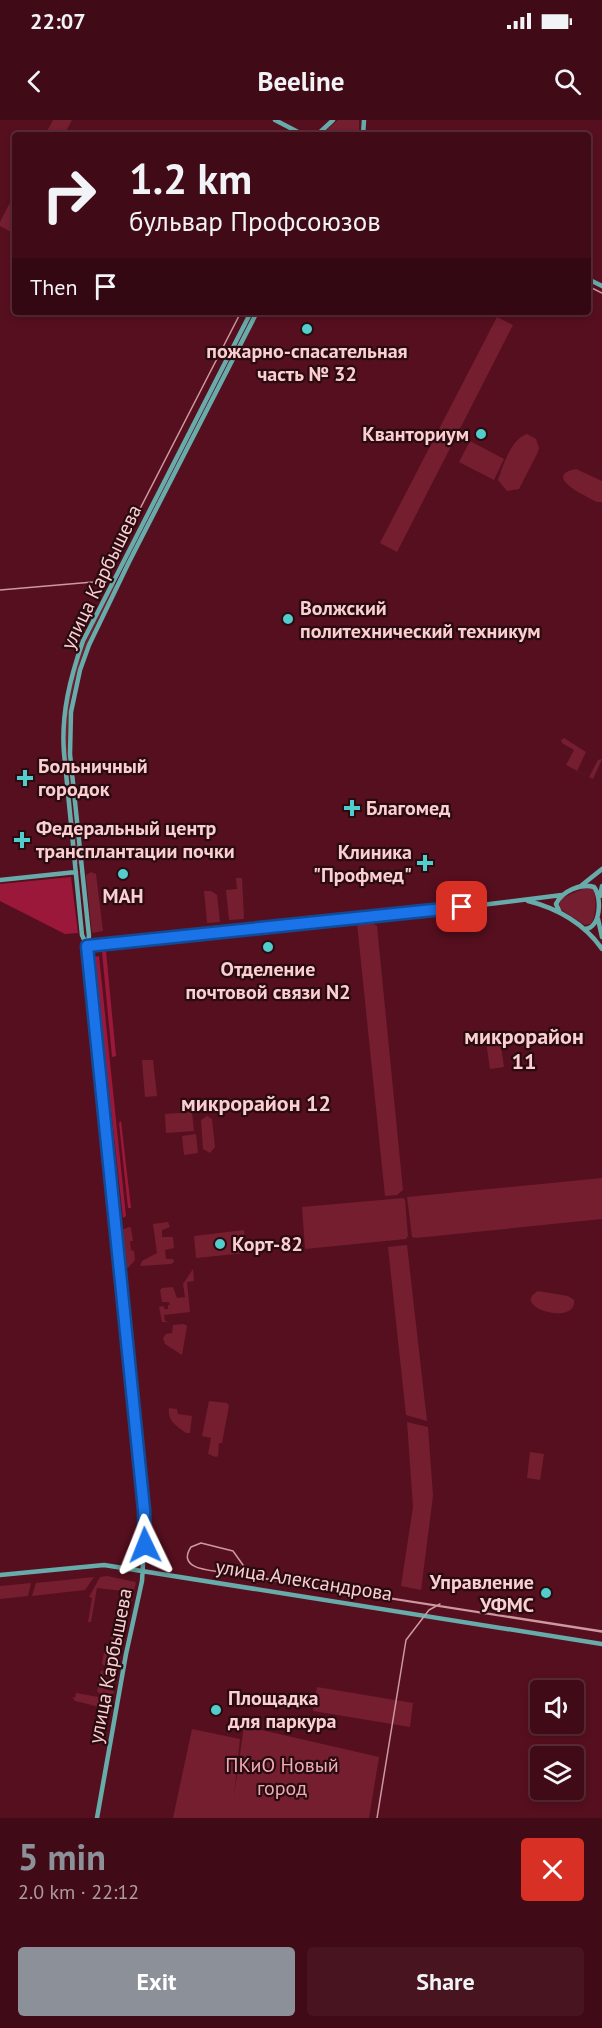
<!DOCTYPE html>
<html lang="en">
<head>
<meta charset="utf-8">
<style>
	:root { --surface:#400b17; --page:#471420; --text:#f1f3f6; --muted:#ae9ba1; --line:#592b36; --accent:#8c9099 }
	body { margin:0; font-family:"PT Sans",sans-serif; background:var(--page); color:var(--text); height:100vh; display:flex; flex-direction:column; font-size:22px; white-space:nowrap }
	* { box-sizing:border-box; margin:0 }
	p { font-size:20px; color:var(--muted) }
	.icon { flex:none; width:33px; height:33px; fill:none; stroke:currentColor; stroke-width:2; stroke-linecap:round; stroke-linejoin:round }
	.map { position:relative; height:1698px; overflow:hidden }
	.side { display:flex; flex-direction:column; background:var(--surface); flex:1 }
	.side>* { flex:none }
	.banner { position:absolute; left:12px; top:12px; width:579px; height:183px; border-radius:6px; box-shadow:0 3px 9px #0003,0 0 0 2px var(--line); background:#400b17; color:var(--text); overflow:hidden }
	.tools { position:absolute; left:530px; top:1560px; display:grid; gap:12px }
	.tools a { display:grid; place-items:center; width:54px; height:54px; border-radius:6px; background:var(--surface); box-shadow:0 3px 9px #0003,0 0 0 2px var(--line); font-size:30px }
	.pin { position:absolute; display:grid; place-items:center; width:51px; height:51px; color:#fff; margin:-26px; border-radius:12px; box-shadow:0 3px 9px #0006 }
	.me { position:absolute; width:66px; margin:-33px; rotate:358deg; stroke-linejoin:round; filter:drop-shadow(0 0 4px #0008) }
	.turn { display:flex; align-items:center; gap:21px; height:126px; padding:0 18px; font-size:27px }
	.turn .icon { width:78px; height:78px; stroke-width:2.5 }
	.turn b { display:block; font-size:42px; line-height:51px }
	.then { display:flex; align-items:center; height:57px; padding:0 18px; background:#0003; gap:12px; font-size:22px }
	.round { display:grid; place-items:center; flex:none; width:63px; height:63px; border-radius:6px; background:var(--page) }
	.summary { display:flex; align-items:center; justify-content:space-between; height:102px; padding:0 18px }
	h1 { font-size:36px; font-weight:800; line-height:45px; color:var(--accent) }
	.primary-button { display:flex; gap:12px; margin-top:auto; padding:12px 18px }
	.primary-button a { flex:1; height:69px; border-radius:6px; background:var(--accent); color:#fff; font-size:24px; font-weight:800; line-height:69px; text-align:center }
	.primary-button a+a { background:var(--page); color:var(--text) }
	.status { display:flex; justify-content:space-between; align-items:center; height:42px; padding:0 30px; background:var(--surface); direction:ltr }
	.status svg { height:16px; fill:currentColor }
	header { display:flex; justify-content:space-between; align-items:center; height:78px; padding:0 18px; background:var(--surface); font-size:27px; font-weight:800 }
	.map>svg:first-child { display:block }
</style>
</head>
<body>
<div class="status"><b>22:07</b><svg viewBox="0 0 49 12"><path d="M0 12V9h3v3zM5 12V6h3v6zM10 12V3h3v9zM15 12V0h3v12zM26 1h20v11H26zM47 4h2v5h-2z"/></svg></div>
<header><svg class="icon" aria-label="back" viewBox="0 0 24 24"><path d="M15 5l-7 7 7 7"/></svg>Beeline<svg class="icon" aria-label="search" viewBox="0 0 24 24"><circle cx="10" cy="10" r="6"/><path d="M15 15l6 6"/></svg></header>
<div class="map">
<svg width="602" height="1698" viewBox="0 0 602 1698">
	<rect width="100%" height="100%" fill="#560f1f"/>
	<!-- green -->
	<path fill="#741e30" d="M53,0H72L64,15H45Z
		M338,0H359V15H321Z
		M15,73V109L13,113L0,106V102Z
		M497,197L513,205L397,432L380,423Z
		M527,314L536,319L539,328L537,334L519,369L507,371L498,360C503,346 511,319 527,314Z
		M470,321L504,339L494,360L459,342Z
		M576,349L602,361V382H597C587,377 541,356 576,349Z
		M114,465H116C102,493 87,519 78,549C58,613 72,679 79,744H77C70,679 56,612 76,548C85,519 100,492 114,465Z
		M564,618L586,632L577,651L589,657L598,640L602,639L593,659L566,645L574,630L562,623L561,620Z
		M91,752L96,754L103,811L92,813L86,757V755Z
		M236,758H242L244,799L229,800L226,770L237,769Z
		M587,767L593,768C597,777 596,796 591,804L585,805L560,789L559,784L562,778Z
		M204,771H211L217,775L220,802L207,803Z
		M369,801L377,806L403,1070L397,1075L385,1076L357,803Z
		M500,920L504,947L490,949L486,922Z
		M142,940H153L157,976L145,977Z
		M192,992L194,1011L166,1013L165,994Z
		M207,996L212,999L215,1027L210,1033L203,1029L201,1000Z
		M196,1014L198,1033L184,1035L182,1016Z
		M602,1058V1099L416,1118L412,1117L407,1077Z
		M403,1078L405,1080L408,1116L406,1119L305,1129L302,1087Z
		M168,1102L170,1107L162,1110V1117H173L174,1128L165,1130L166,1139H173L174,1142L171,1144L140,1146L142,1141L157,1133L153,1104Z
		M129,1107L131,1108L133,1121H130L131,1130L134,1131L135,1140L128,1148L125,1147L121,1110Z
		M244,1110L246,1133L196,1138L194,1116Z
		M407,1125L427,1301L406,1295L388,1127Z
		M193,1149L194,1161L187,1162L190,1192L164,1195L165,1201L169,1202H162L159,1187L164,1186V1189H168V1185H170L169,1182H162L160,1170L162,1168L173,1167L177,1178L185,1177L183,1164Z
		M538,1171L568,1176L574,1180C577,1207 509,1187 538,1171Z
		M184,1204L187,1206L182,1235L165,1224L163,1218L166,1214L172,1213L173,1205Z
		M209,1281L227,1283L229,1286L222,1323H219L218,1336L216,1337L208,1334L211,1318L202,1316Z
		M169,1288L177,1289L178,1294L192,1296L190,1313H186C177,1306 167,1301 169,1288Z
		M407,1302L428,1307L433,1376L421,1470L401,1466L413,1387Z
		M530,1332L544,1334L540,1360L527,1358Z
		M107,1456L136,1462L134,1470L132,1472L97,1468L91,1502H88L92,1478L89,1477L100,1457Z
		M94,1457L85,1470L32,1476L36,1463Z
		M31,1463L28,1476L0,1479V1466Z
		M120,1475L131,1478L132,1480L120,1527H112L110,1524Z
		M105,1528L120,1532L117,1547L103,1545L102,1543Z
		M104,1550L117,1553L116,1556L105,1554L103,1569L114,1571L113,1574C109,1576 100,1575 97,1571L101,1551Z
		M317,1567L413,1583L410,1607L313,1591Z
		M76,1573L110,1579L112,1585L105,1589C95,1586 86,1583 75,1581L72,1577L75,1578Z
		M244,1606L379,1637L369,1698H173L192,1609L240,1619L234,1676Z"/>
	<!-- forest -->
	<path fill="#9b183a" d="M71,757L78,813L65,814L0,781V764Z
		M106,831L116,936L112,937L102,832Z
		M99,836L126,1096L123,1098L94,837Z
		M121,1001L131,1088H128L119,1003Z"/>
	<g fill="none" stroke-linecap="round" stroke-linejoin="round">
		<!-- secondary -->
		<path stroke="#67acaa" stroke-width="4.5" d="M275,0L298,12L318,13
			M317,15L333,0
			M363,15L364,0
			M588,159L602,166
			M0,760L76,752
			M582,765L602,749
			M600,776L602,766
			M528,781C557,788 585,804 602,829
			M560,793L556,784C562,771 581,763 594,767C602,777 601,808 585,809
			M598,799L602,817
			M87,826L89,816L70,634L71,592L80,550L89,525L129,442L257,192
			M87,826L416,793L562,775
			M0,1455L104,1445L602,1524
			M97,1698L126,1534L142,1461L145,1409L87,826L82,815L64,633C61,594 70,558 83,521L251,192"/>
		<!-- tram -->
		<path stroke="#cd999f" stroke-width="1.5" d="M588,166L602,173
			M0,470L93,462L106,455L241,192
			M602,1511L256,1457L248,1452L233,1431L201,1423L191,1427C177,1448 207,1450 221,1452L602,1512
			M377,1698L406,1520L429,1490L440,1484"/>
	</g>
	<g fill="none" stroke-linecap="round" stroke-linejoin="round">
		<!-- route casing -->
		<g stroke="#114b97" stroke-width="15">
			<path id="route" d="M145,1425L144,1390L87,826L462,787"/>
		</g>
		<!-- route -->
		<use href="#route" stroke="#1a73e8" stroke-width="10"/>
	</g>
	<!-- markers -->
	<g fill="#53cdcb" stroke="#290b10" stroke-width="2">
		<circle cx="307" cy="209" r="6"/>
		<circle cx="481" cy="314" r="6"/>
		<circle cx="288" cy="499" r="6"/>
		<path d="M22 649h6v6h6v6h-6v6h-6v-6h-6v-6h6z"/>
		<path d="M349 679h6v6h6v6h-6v6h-6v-6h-6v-6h6z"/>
		<path d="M19 711h6v6h6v6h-6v6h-6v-6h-6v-6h6z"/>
		<path d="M422 734h6v6h6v6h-6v6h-6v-6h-6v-6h6z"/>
		<circle cx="123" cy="754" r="6"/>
		<circle cx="268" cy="827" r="6"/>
		<circle cx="220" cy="1124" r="6"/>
		<circle cx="546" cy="1473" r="6"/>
		<circle cx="216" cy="1590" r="6"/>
	</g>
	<g text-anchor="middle" stroke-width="4.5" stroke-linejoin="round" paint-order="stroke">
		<!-- poi labels -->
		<g font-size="20" font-weight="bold" fill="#fbced1" stroke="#290b10" text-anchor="start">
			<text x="307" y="238" text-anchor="middle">пожарно-спасательная<tspan x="307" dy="23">часть № 32</tspan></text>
			<text x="469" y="321" text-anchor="end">Кванториум</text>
			<text x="300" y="495">Волжский<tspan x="300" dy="23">политехнический техникум</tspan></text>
			<text x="38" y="653">Больничный<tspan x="38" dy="23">городок</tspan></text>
			<text x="366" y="695">Благомед</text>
			<text x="36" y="715">Федеральный центр<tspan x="36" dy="23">трансплантации почки</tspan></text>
			<text x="412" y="739" text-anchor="end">Клиника<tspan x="412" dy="23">"Профмед"</tspan></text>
			<text x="123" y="783" text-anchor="middle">МАН</text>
			<text x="268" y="856" text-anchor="middle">Отделение<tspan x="268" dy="23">почтовой связи N2</tspan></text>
			<text x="232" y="1131">Корт-82</text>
			<text x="534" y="1469" text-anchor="end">Управление<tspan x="534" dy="23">УФМС</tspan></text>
			<text x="228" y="1585">Площадка<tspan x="228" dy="23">для паркура</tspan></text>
		</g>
		<!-- street labels -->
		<g font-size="20" fill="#fbced1" stroke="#290b10">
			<text transform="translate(101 457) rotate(-64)" y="7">улица Карбышева</text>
			<text transform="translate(304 1460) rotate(9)" y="7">улица Александрова</text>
			<text transform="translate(110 1546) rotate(-79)" y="7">улица Карбышева</text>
		</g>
		<!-- park labels -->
		<g font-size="20" fill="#efadb3" stroke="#290b10">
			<text x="282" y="1652">ПКиО Новый<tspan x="282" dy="23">город</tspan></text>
		</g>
		<!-- quarter labels -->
		<g font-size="22" font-weight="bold" fill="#fbced1" stroke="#290b10">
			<text x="524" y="924">микрорайон<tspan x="524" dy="25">11</tspan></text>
			<text x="256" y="991">микрорайон 12</text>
		</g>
	</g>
</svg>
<div class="tools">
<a><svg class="icon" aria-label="sound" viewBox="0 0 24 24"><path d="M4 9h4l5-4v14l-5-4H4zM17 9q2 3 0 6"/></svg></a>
<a><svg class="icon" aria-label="layers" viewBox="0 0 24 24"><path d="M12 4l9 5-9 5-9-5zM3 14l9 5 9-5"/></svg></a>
</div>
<div class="pin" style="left:462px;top:787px;background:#d93025"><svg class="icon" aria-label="arrive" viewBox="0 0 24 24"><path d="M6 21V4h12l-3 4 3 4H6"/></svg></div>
<svg class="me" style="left:145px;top:1425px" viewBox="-20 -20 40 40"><path d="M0-17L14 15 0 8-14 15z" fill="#1a73e8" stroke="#fff" stroke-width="4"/></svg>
<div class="banner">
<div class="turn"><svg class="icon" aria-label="right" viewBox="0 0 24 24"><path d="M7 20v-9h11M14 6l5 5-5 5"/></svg><div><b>1.2 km</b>бульвар Профсоюзов</div></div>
<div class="then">Then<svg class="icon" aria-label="arrive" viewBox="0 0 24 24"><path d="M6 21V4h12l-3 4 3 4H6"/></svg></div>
</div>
</div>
<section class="side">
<div class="summary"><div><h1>5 min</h1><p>2.0 km · 22:12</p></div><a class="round" style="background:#d93025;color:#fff"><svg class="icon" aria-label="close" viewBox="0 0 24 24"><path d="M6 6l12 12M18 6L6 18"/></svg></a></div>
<div class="primary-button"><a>Exit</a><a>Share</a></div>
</section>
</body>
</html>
